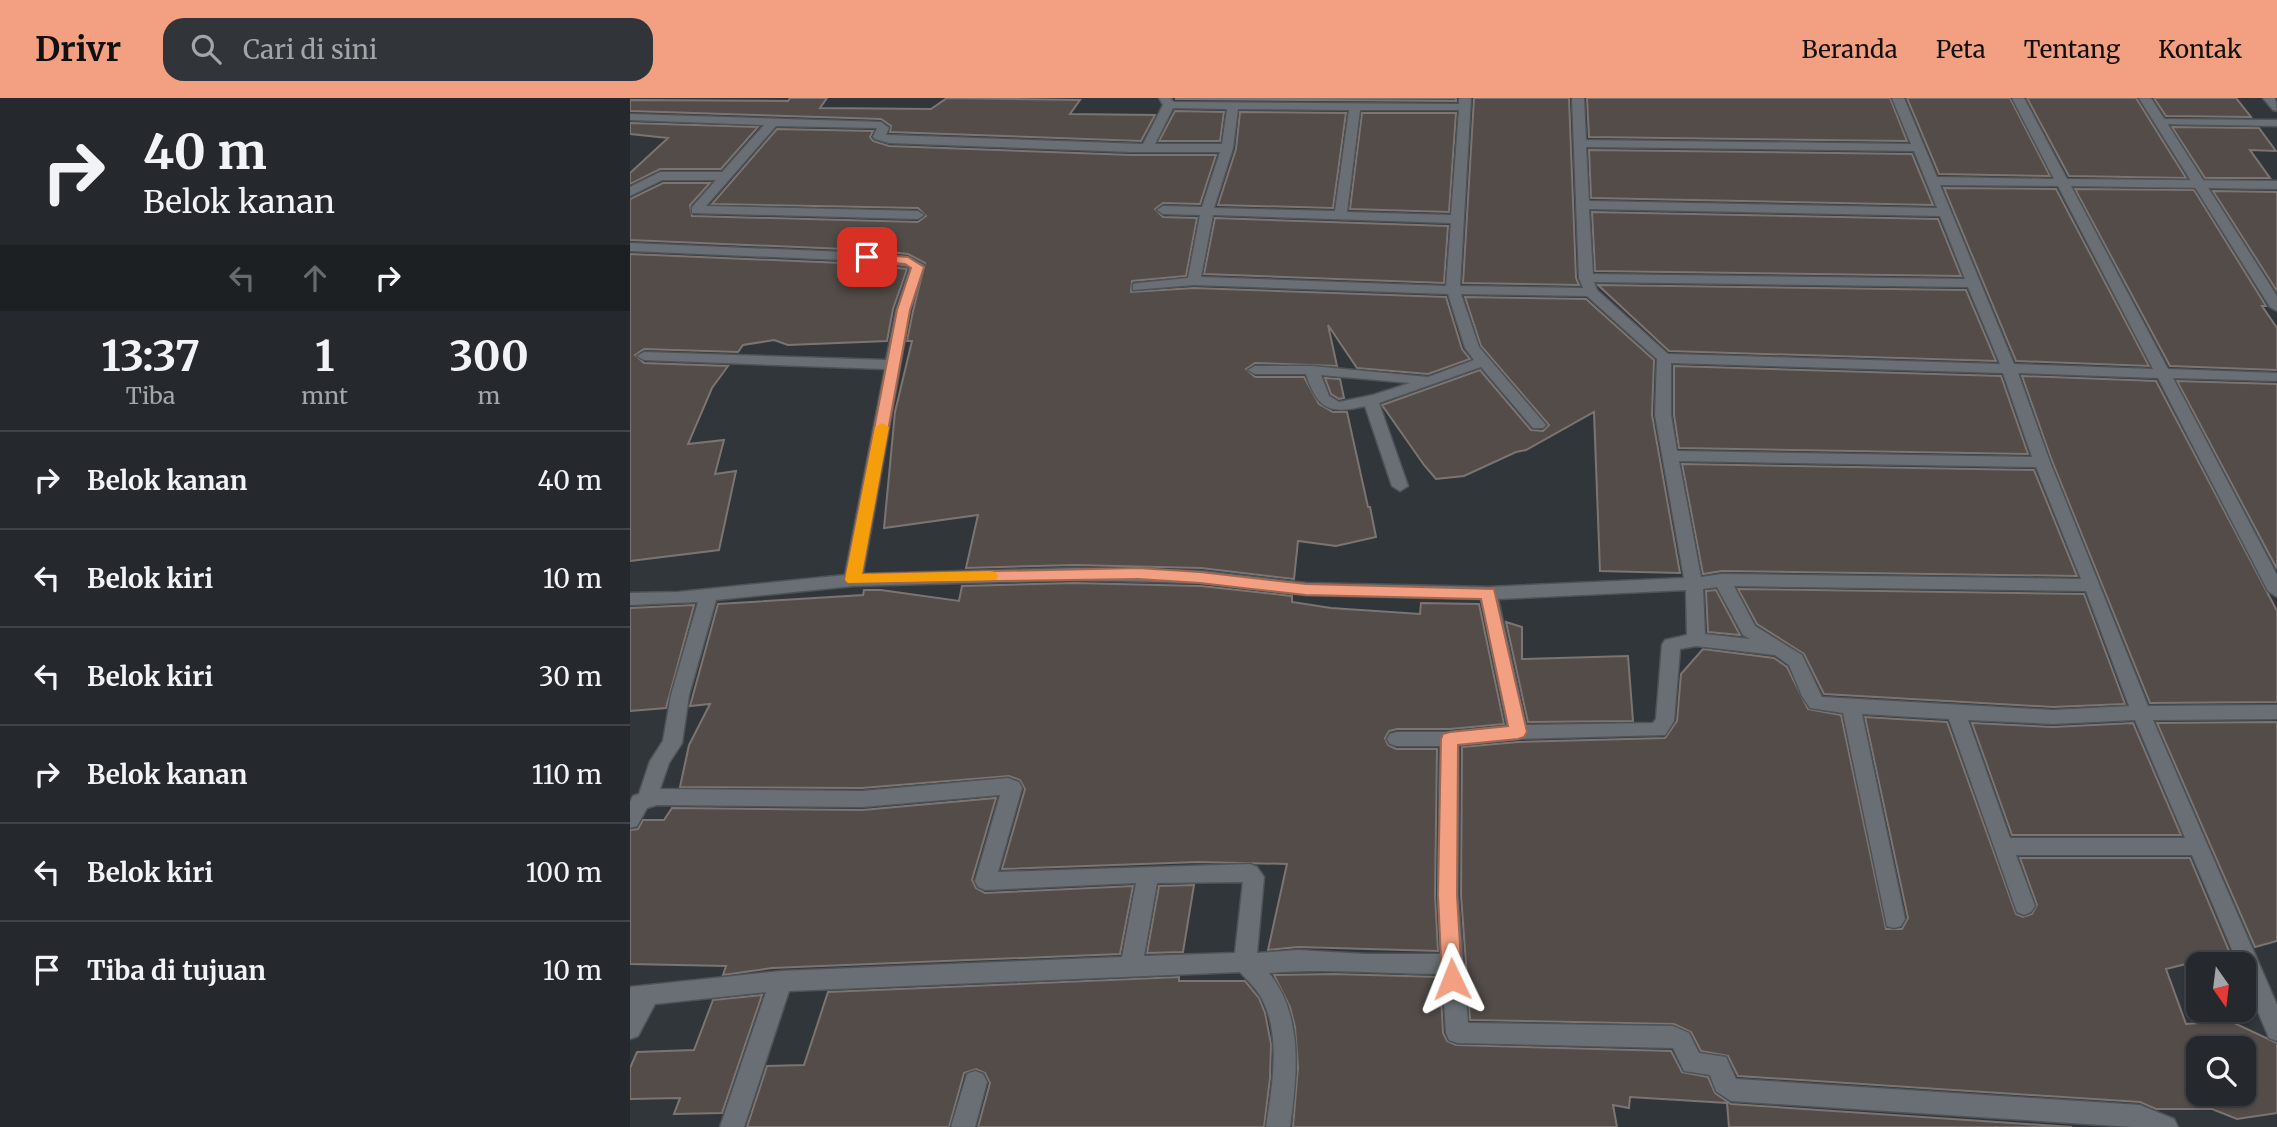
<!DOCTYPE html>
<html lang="id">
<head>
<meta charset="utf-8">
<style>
	:root { --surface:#25282c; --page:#313438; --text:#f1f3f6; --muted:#a3a6a9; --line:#424448; --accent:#f2a081 }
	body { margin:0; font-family:Merriweather,serif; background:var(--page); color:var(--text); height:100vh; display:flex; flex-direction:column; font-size:26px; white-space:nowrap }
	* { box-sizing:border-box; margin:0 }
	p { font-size:23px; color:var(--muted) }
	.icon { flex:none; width:38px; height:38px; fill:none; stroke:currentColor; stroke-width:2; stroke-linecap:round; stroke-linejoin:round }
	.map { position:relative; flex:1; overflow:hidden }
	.drawer { display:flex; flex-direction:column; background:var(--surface); width:630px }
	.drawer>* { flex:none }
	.guide { background:#25282c; color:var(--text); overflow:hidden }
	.needle { width:46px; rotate:166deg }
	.fabs { position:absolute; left:1556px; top:854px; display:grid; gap:14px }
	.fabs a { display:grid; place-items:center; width:70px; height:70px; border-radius:14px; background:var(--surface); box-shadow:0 2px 5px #0004,0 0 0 2px var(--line); font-size:35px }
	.pin { position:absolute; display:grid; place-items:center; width:60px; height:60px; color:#fff; margin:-30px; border-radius:14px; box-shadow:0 4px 10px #0006 }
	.me { position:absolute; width:77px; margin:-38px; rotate:358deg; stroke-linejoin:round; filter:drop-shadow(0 0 5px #0008) }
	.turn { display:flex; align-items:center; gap:24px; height:147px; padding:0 28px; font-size:32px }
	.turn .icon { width:91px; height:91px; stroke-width:2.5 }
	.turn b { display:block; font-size:49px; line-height:60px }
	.lanes { display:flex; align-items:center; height:66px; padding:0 28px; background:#0003; justify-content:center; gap:35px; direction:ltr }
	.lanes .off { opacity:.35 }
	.eta { display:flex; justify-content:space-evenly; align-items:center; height:119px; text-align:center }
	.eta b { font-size:42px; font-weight:700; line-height:49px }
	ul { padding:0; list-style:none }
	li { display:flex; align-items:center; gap:21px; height:98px; padding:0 28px; border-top:2px solid var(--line) }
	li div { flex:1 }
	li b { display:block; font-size:26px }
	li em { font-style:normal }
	header { display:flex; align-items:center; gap:42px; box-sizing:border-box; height:98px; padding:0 35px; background:var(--accent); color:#111 }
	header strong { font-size:33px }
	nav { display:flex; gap:38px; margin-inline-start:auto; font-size:24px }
	.search { width:490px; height:63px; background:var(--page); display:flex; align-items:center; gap:18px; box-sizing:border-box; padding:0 24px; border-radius:21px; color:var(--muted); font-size:26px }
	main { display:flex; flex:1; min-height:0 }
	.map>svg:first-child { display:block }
</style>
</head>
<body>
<header>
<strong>Drivr</strong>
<div class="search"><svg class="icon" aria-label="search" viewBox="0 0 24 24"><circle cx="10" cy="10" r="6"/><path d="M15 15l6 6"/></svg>Cari di sini</div>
<nav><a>Beranda</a><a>Peta</a><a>Tentang</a><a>Kontak</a></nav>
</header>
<main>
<section class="drawer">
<div class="guide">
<div class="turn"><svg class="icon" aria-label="right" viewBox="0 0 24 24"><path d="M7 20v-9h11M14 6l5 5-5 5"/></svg><div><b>40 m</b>Belok kanan</div></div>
<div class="lanes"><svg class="icon off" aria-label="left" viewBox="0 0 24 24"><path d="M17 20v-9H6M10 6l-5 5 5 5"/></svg><svg class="icon off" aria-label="ahead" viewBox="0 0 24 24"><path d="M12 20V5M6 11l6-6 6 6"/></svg><svg class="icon" aria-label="right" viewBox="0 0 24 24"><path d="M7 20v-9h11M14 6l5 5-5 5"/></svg></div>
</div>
<div class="eta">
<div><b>13:37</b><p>Tiba</p></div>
<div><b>1</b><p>mnt</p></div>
<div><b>300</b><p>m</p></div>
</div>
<ul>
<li><svg class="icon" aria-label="right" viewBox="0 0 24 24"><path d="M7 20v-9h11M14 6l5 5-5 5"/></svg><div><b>Belok kanan</b></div><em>40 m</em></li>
<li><svg class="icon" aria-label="left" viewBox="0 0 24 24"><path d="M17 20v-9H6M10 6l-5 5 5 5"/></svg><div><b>Belok kiri</b></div><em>10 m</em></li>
<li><svg class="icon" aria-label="left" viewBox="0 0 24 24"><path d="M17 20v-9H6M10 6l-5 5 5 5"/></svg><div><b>Belok kiri</b></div><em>30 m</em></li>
<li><svg class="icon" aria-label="right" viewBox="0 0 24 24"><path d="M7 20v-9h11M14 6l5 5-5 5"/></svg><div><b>Belok kanan</b></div><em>110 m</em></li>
<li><svg class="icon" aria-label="left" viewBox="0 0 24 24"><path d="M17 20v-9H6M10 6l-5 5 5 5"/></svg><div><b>Belok kiri</b></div><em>100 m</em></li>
<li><svg class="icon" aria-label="arrive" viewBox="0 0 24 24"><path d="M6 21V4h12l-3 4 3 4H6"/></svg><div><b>Tiba di tujuan</b></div><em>10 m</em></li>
</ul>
</section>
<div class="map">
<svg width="1647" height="1029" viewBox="0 0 1647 1029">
	<rect width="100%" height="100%" fill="#31363b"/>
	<!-- building -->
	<path fill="#534c49" stroke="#7c7471" stroke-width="2" fill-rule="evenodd" d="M160,0H197L190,10L301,11L317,0L450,2L440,16L525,17L511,43L260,34L261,28L251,21L0,13V2L158,3Z
		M546,0H826V3L546,1Z
		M844,0H939L946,180L949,187L833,185Z
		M957,0H1260L1277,43L959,39Z
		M1277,0H1380L1420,78L1309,76Z
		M1397,0H1506L1556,80L1439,78Z
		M1524,0H1606L1621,19L1536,18Z
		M545,13L594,14L590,43H529Z
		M610,14L716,15L703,110L588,107L606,51Z
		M732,15H826L819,114L720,111Z
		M0,25L128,29L91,71H30L0,86V75L38,40L0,36Z
		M1542,29L1629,30L1646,53L1620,52L1640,80H1575Z
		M147,31L243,33L240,39L243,43L259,48L502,57H586L570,106L533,105L525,111L533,119L567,120L556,178L502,183L501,194L564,190L816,199L832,251L840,261L798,276L727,270L698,227L707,268L625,265L616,271L625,279H674L689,306L703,314H717L738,409H740L746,439L706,448L668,443L664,481L571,470L444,467L336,470L348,417L254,430L265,314L282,243H277L283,213L295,165L278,156L237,152L0,142V101L33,85H80L60,107L62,118L288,124L296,118L288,110L82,106Z
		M959,52L1282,56L1303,107L961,100Z
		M1314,90L1426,91L1519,268L1386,263Z
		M1445,91L1564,92L1636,208H1632L1647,230V272L1540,268Z
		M1583,93L1647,94V193Z
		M962,114L1308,121L1331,178L965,173Z
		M585,120L818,128L814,185L574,176Z
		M0,156L237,166L277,171L263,211L257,243L158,247L144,242L113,247L108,254L14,251L5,257L14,265L98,268L82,290L58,346L94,342L85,376L106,373L89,452L0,463Z
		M968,187L1336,192L1366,263L1039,253Z
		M835,199L956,201L1024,262L1022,317L1050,475L970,473L964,314L896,352L886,354L834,378L806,381L794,367L752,307L850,272L901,332L913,333L919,327L851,248Z
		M1044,268L1371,278L1398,356L1049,350L1044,317Z
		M1392,278L1526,283L1647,513V604L1520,605L1422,363Z
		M695,280L710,281L714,300L709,301L701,296Z
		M1547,283L1647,286V471Z
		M1052,366L1404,372L1447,478L1092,473L1073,476Z
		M444,485L571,488L662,498V504L701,510L790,516L791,505L849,506L874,626L820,631H767L759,633L755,640L758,647L766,651H807L805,797L808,853L668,849L638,852L657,766L568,764L372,771L395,691L390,682L379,678L232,690L50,689L59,647L80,606L60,608L88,506L233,497L234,492H251L329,503L332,488Z
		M1108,491L1454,496L1495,606L1423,609L1194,596L1174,556L1127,526Z
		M1086,492L1110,537L1078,534L1076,493Z
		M64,507L36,610L0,613V510Z
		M876,524L892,529V561L998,558L1003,623L898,624Z
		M1073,551L1144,560L1157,569L1178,611L1211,617L1256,831H1272L1278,820L1235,619L1317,624L1386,816L1393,819L1402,816L1407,807L1390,760H1560L1600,855L1536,871L1556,926L1600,923L1647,945V1015L1607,1021L1582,1011H1526L1510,1004L1108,978L1098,958L1071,953L1061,934L1044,926L840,922L831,797L832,649L888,644L1035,640L1047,623L1051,576ZM1568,950H1614V996H1568Z
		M1647,624V843L1625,849L1527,625Z
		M1342,625L1423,629L1503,625L1551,737H1382Z
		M366,700L342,782L346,790L355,795L503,788L490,856L142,870L93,877L96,868L0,866V732L8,731L13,722H34L42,710L232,712Z
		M564,787L553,854L517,855L529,788Z
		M704,876L810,879L813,935L817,943L826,947L1041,953L1052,974L1078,979L1085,995L1101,1006L1442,1029H1099L1097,1005L1000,999L999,1010L983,1007L987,1029H663L668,969L665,929L660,909L644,877Z
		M549,879V883H615L629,900L635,915L641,946L640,980L634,1029H348L360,985L355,975L346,971L334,975L319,1029H117L137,968L174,967L198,894Z
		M132,897L92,1015L44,1016L50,1000L0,1001V970L7,954L64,952L83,902Z"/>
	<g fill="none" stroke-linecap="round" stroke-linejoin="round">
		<!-- street casing -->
		<g stroke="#4e5357" stroke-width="3">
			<path id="street" d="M529,0H541L543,4L829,6V0H841L830,188L953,190L949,180L942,0H954L956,42L1281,46L1262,0H1274L1307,79L1424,81L1382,0H1394L1437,81L1647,83V91L1441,88L1538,271L1647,275V283L1543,280L1647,477V499L1638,493L1528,280L1388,275L1420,364L1518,608L1647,607V621L1523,622L1647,907V943L1639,940L1614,880V866H1608L1562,757H1386L1405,808L1401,814L1394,817L1387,814L1319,621L1232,616L1275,821L1271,828L1264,830L1257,828L1213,615L1180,610L1172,598L1159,567L1145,557L1066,548L1050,551L1044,623L1035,637L888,641L829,647L828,797L838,925L1043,928L1059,935L1069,955L1096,959L1106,981L1510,1007L1544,1021L1548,1029H1504L1101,1003L1086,993L1080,977L1054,973L1043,950L827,945L819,942L816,935L812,876C755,876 696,870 639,875C674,918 667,978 660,1029H636C642,989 652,937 631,899C626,890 617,882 610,874L159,893L114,1029H90L136,894L25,906L8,938L0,941V889L151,873L492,859L506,785L355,792L348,789L345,783L370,697L232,709L27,707L17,710L7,728L0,730V704L3,698L9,696L20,663L33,643L41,597L68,504L0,507V495L48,494L215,477L255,271L14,262L7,258L14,254L256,262L266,212L280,169L237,163L0,153V145L237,155L278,159L294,167L280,212L233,476L444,470L571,473L676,485L858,489L1054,480L1025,317L1027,261L957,198L831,196L849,249L916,327L913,330H903L851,269L749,305L778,388L770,393L762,388L735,308C700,317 687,311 676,276H625L618,272L625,268H682L798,279L844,262L835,250L818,196L564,187L503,192V186L508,185L558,180L570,117L533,116L527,112L533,108L572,109L590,54H502L259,45L245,41L243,39L247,30L146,28L76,108L288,113L294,117L288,121L62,115V109L86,82H32L0,98V89L30,74H92L134,27L0,22V16L251,24L259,30L256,37H259L513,46L533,7ZM543,10L597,11L592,46H525ZM608,11L719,12L705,113L584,110L603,50ZM730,12H829L821,117L717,114ZM956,49L1284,53L1307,110L959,103ZM1310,87L1428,88L1523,271L1384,266ZM959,111L1310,118L1335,181L963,176ZM583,117L821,125L816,188L571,179ZM964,184L1338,189L1370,266L1038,256L967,192ZM1041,265L1373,275L1402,359L1047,353L1041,317ZM691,277L780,285L743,297L709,304L699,298ZM1049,363L1406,369L1451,481L1092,476L1071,479ZM444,482L571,485L676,497L851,501L877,628L820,634H767L760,636L757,641L760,646L767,648H810L808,797L811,856H735L668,852L627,855L634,779L627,769L620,766L368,774L392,690L389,684L378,680L232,693L30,691L39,665L52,645L59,597L86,502L223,488ZM1104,488L1456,493L1499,608L1423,612L1192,599L1172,557L1125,528ZM1087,489L1113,537L1120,541L1075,536L1073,491ZM1056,492L1057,537L1035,542L1032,547L1026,621L1023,625L896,627L868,501ZM1338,622L1423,626L1505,622L1555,740H1380ZM613,784L605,855L514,858L527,785Z
				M1633,0H1645L1647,13L1643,12Z
				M1531,21L1647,22V28L1527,26V22Z
				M345,973L353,976L357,984L345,1029H321L337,976Z"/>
		</g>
		<!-- secondary casing -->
		<g stroke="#4e5357" stroke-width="3">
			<path id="secondary" d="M1509,0H1521L1647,198V213L1640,209Z"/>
		</g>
		<!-- street -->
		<use href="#street" fill="#696f74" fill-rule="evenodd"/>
		<!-- secondary -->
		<use href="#secondary" fill="#696f74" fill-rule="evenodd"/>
	</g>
	<!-- route -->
	<path fill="#f2a081" stroke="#9d6854" stroke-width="2" d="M237,156L278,159L294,169L280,212L232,476L508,470L570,474L676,486L864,491L897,634L894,639L888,641L828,647L827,797L832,881L829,887L822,890L815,887L812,881L808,797L811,641L813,636L820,634L878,628L851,501L676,497L570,485L508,481L218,485L215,482L267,212L281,170L275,166L232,162L231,159Z"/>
	<!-- slow -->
	<path fill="#f59e0b" d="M252,325L259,329L232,476L360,473L366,474L368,478L366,482L218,485L215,482L245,329Z"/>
</svg>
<div class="fabs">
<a><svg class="needle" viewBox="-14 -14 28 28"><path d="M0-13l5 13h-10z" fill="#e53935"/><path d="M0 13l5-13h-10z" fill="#a3a6a9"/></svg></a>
<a><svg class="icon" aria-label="search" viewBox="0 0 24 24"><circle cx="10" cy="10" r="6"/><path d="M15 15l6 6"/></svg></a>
</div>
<div class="pin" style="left:237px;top:159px;background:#d93025"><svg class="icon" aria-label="arrive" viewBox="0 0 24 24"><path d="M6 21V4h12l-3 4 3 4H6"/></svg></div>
<svg class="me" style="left:822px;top:881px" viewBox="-20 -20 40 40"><path d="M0-17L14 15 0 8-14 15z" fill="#f2a081" stroke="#fff" stroke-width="4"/></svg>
</div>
</main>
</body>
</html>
